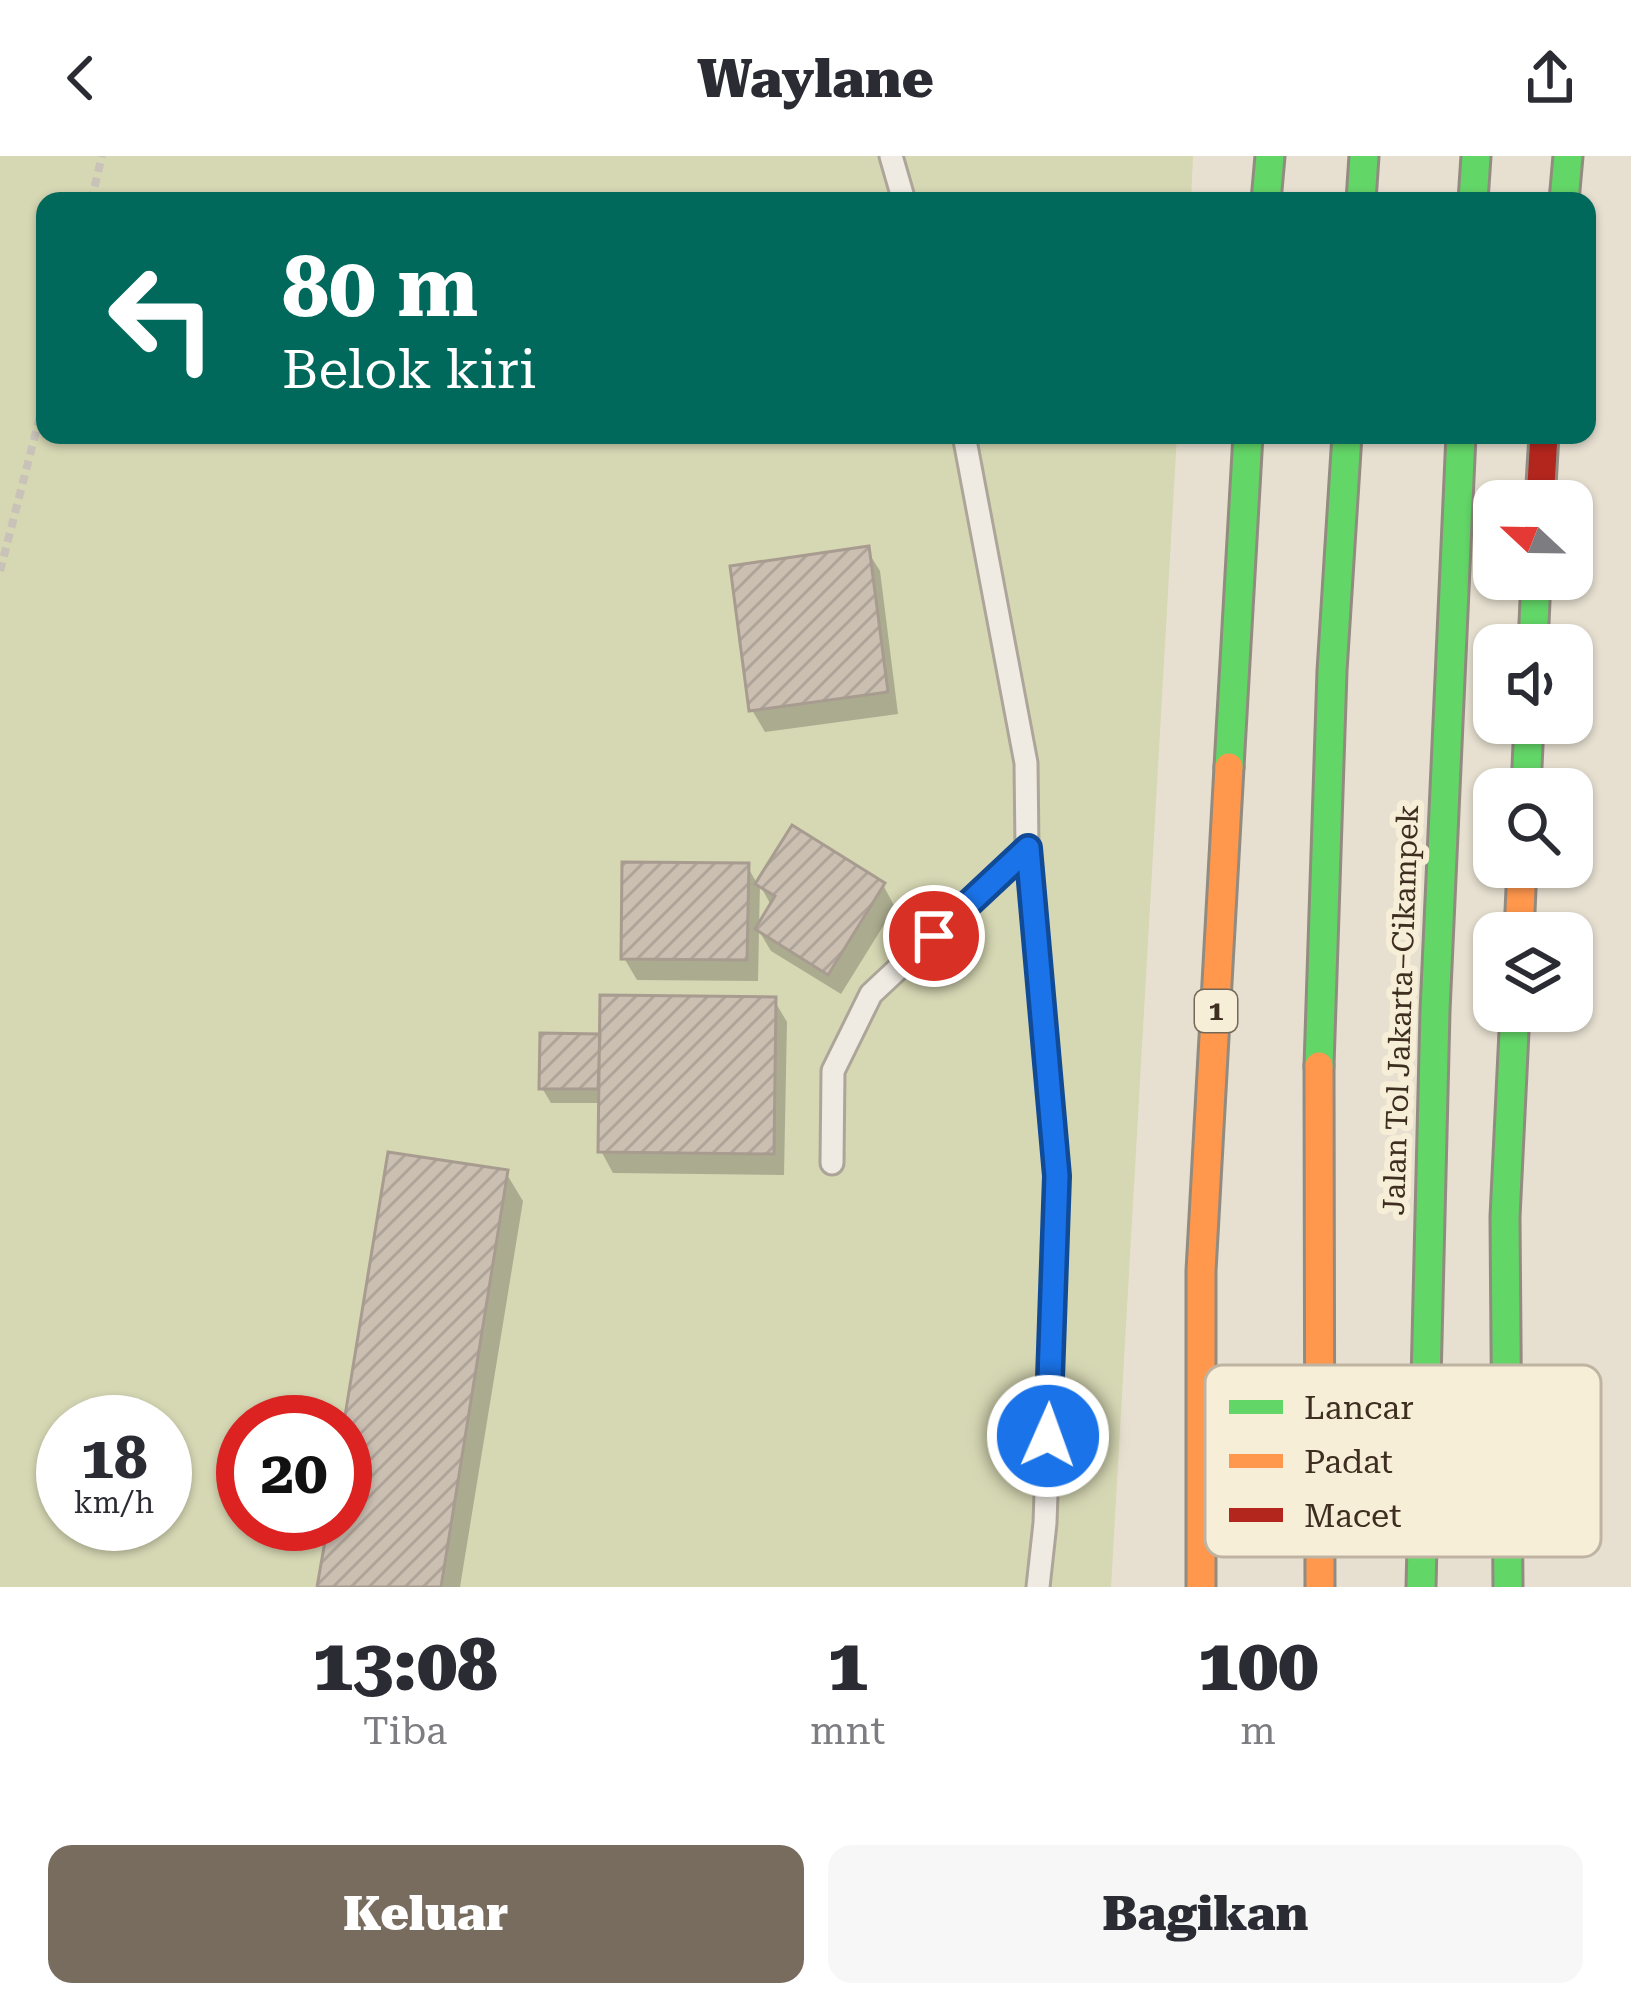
<!DOCTYPE html>
<html lang="id">
<head>
<meta charset="utf-8">
<style>
	:root { --surface:#fff; --page:#f7f7f7; --text:#2b2b33; --muted:#7c7c81; --accent:#786c5e }
	body { margin:0; font-family:"Roboto Serif",serif; background:var(--page); color:var(--text); height:100vh; display:flex; flex-direction:column; font-size:45px; white-space:nowrap }
	* { box-sizing:border-box; margin:0 }
	p { font-size:39px; color:var(--muted) }
	.icon { flex:none; width:66px; height:66px; fill:none; stroke:currentColor; stroke-width:2; stroke-linecap:round; stroke-linejoin:round }
	.map { position:relative; height:1431px; overflow:hidden }
	.sheet { display:flex; flex-direction:column; background:var(--surface); flex:1 }
	.sheet>* { flex:none }
	.hud { position:absolute; left:36px; top:36px; width:1560px; height:252px; border-radius:24px; box-shadow:0 3px 9px #0004; background:#00695c; color:#fff; overflow:hidden }
	.needle { width:78px; rotate:292deg }
	.buttons { position:absolute; left:1473px; top:324px; display:grid; gap:24px }
	.buttons a { display:grid; place-items:center; width:120px; height:120px; border-radius:24px; background:var(--surface); box-shadow:0 3px 9px #0004; font-size:60px }
	.speed { position:absolute; left:36px; top:1239px; display:flex; gap:24px; font-size:60px; font-weight:700; text-align:center }
	.speed>* { display:grid; place-content:center; width:156px; height:156px; border-radius:50%; background:var(--surface); box-shadow:0 3px 9px #0004; line-height:1 }
	.speed small { font-size:30px; font-weight:400 }
	.speed .limit { border:18px solid #d22; background:#fff; color:#111 }
	.pin { position:absolute; display:grid; place-items:center; width:102px; height:102px; color:#fff; margin:-51px; border:6px solid #fff; border-radius:50%; box-shadow:0 3px 12px #0007 }
	.me { position:absolute; width:132px; margin:-66px; rotate:2deg; stroke-linejoin:round; filter:drop-shadow(0 0 9px #0008) }
	.turn { display:flex; align-items:center; gap:42px; height:252px; padding:0 48px; font-size:54px }
	.turn .icon { width:156px; height:156px; stroke-width:2.5 }
	.turn b { display:block; font-size:84px; line-height:102px }
	.eta { display:flex; justify-content:space-evenly; align-items:center; height:204px; text-align:center }
	.eta b { font-size:72px; font-weight:800; line-height:84px }
	.action { display:flex; gap:24px; margin-top:auto; padding:24px 48px }
	.action a { flex:1; height:138px; border-radius:24px; background:var(--accent); color:#fff; font-size:48px; font-weight:800; line-height:138px; text-align:center }
	.action a+a { background:var(--page); color:var(--text) }
	header { display:flex; justify-content:space-between; align-items:center; height:156px; padding:0 48px; background:var(--surface); font-size:54px; font-weight:800 }
	.map>svg:first-child { display:block }
</style>
</head>
<body>
<header><svg class="icon" aria-label="back" viewBox="0 0 24 24"><path d="M15 5l-7 7 7 7"/></svg>Waylane<svg class="icon" aria-label="share" viewBox="0 0 24 24"><path d="M12 15V3M7 8l5-5 5 5M5 13v7h14v-7"/></svg></header>
<div class="map">
<svg width="1631" height="1431" viewBox="0 0 1631 1431">
	<defs>
		<pattern id="building-hatch" width="6" height="6" patternUnits="userSpaceOnUse" patternTransform="scale(3)"><rect width="6" height="6" fill="#cbbfb2"/><path d="M-1 1l2-2M0 6l6-6M5 7l2-2" fill="none" stroke="#afa499"/></pattern>
	</defs>
	<rect width="100%" height="100%" fill="#e7e0d1"/>
	<!-- green -->
	<path fill="#d6d7b3" fill-rule="evenodd" d="M0,0H1193L1191,45H45V279H1177L1111,1431H0ZM63,1266H165V1368H63ZM243,1266H345V1368H243Z"/>
	<!-- shadow -->
	<path fill="#0003" fill-rule="evenodd" d="M867,394L880,415L898,558L765,576L752,554Z
		M747,710L758,729H883L895,751L841,838L771,795L759,775L758,825L637,824L624,802ZM760,729L772,751L759,771Z
		M774,844L787,866L784,1019L613,1017L601,995L602,947H551L542,932L598,881Z
		M506,1017L523,1045L460,1431H320L331,1368H345Z"/>
	<!-- building -->
	<path fill="url(#building-hatch)" stroke="#a89c90" stroke-width="3" d="M869,390L888,536L749,555L730,410Z
		M792,669L885,727L828,819L755,773L775,740L755,728Z
		M622,706L749,707L747,804L621,803Z
		M600,839L776,841L774,998L598,996Z
		M540,877L600,878L598,933H539Z
		M388,996L508,1014L441,1431H317L328,1368H345L344,1266Z"/>
	<g fill="none" stroke-linecap="round" stroke-linejoin="round">
		<!-- lane casing -->
		<g stroke="#ada599" stroke-width="27">
			<path id="lane" d="M891,0L904,45
				M964,279L1026,607L1027,692L1057,1020L1045,1367L1038,1431
				M832,1007L833,915L871,838L1027,692"/>
		</g>
		<!-- fast casing -->
		<g stroke="#928b80" stroke-width="33">
			<path id="fast" d="M1266,45L1270,0
				M1361,45L1364,0
				M1473,45L1476,0
				M1564,45L1568,0
				M1533,489L1536,423
				M1229,611L1248,279
				M1526,633L1529,567
				M1319,910L1332,515L1347,279
				M1421,1431L1435,855L1461,279
				M1508,1431L1505,1061L1515,855"/>
		</g>
		<!-- slow casing -->
		<g stroke="#928b80" stroke-width="33">
			<path id="slow" d="M1519,777L1522,711
				M1319,910L1320,1431
				M1201,1431V1115L1229,611"/>
		</g>
		<!-- jam casing -->
		<g stroke="#928b80" stroke-width="33">
			<path id="jam" d="M1540,345L1544,279"/>
		</g>
		<!-- path -->
		<path stroke="#c8c2b9" stroke-width="8" stroke-dasharray="9 6" stroke-linecap="butt" d="M91,45L102,0
			M0,415L45,241"/>
		<!-- lane -->
		<use href="#lane" stroke="#efebe3" stroke-width="21"/>
		<!-- fast -->
		<use href="#fast" stroke="#63d668" stroke-width="27"/>
		<!-- slow -->
		<use href="#slow" stroke="#ff974d" stroke-width="27"/>
		<!-- jam -->
		<use href="#jam" stroke="#b3261e" stroke-width="27"/>
	</g>
	<g fill="none" stroke-linecap="round" stroke-linejoin="round">
		<!-- route casing -->
		<g stroke="#114b97" stroke-width="30">
			<path id="route" d="M934,780L1028,692L1057,1020L1048,1280"/>
		</g>
		<!-- route -->
		<use href="#route" stroke="#1a73e8" stroke-width="21"/>
	</g>
	<g text-anchor="middle" stroke-width="12" stroke-linejoin="round" paint-order="stroke">
		<!-- shield labels -->
		<rect fill="#f7eed8" stroke="#756857" stroke-width="3" x="1195" y="834" width="42" height="42" rx="9"/>
		<g font-size="27" font-weight="bold" fill="#3d2e20">
			<text x="1216" y="864">1</text>
		</g>
		<!-- street labels -->
		<g font-size="30" fill="#3d2e20" stroke="#f7eed8">
			<text transform="translate(1401 854) rotate(-88)" y="10">Jalan Tol Jakarta–Cikampek</text>
		</g>
	</g>
	<!-- legend -->
	<rect x="1205" y="1209" width="396" height="192" rx="18" fill="#f7eed8" stroke="#bfb4a1" stroke-width="3"/>
	<rect x="1229" y="1244" width="54" height="14" fill="#63d668"/>
	<rect x="1229" y="1298" width="54" height="14" fill="#ff974d"/>
	<rect x="1229" y="1352" width="54" height="14" fill="#b3261e"/>
	<g font-size="33" fill="#3d2e20">
		<text x="1304" y="1263">Lancar</text>
		<text x="1304" y="1317">Padat</text>
		<text x="1304" y="1371">Macet</text>
	</g>
</svg>
<div class="buttons">
<a><svg class="needle" viewBox="-14 -14 28 28"><path d="M0-13l5 13h-10z" fill="#e53935"/><path d="M0 13l5-13h-10z" fill="#7c7c81"/></svg></a>
<a><svg class="icon" aria-label="sound" viewBox="0 0 24 24"><path d="M4 9h4l5-4v14l-5-4H4zM17 9q2 3 0 6"/></svg></a>
<a><svg class="icon" aria-label="search" viewBox="0 0 24 24"><circle cx="10" cy="10" r="6"/><path d="M15 15l6 6"/></svg></a>
<a><svg class="icon" aria-label="layers" viewBox="0 0 24 24"><path d="M12 4l9 5-9 5-9-5zM3 14l9 5 9-5"/></svg></a>
</div>
<div class="speed"><div>18<small>km/h</small></div><div class="limit">20</div></div>
<div class="pin" style="left:934px;top:780px;background:#d93025"><svg class="icon" aria-label="arrive" viewBox="0 0 24 24"><path d="M6 21V4h12l-3 4 3 4H6"/></svg></div>
<svg class="me" style="left:1048px;top:1280px" viewBox="-20 -20 40 40"><circle r="17" fill="#1a73e8" stroke="#fff" stroke-width="3"/><path d="M0-11L8 9 0 5-8 9z" fill="#fff"/></svg>
<div class="hud">
<div class="turn"><svg class="icon" aria-label="left" viewBox="0 0 24 24"><path d="M17 20v-9H6M10 6l-5 5 5 5"/></svg><div><b>80 m</b>Belok kiri</div></div>
</div>
</div>
<section class="sheet">
<div class="eta">
<div><b>13:08</b><p>Tiba</p></div>
<div><b>1</b><p>mnt</p></div>
<div><b>100</b><p>m</p></div>
</div>
<div class="action"><a>Keluar</a><a>Bagikan</a></div>
</section>
</body>
</html>
